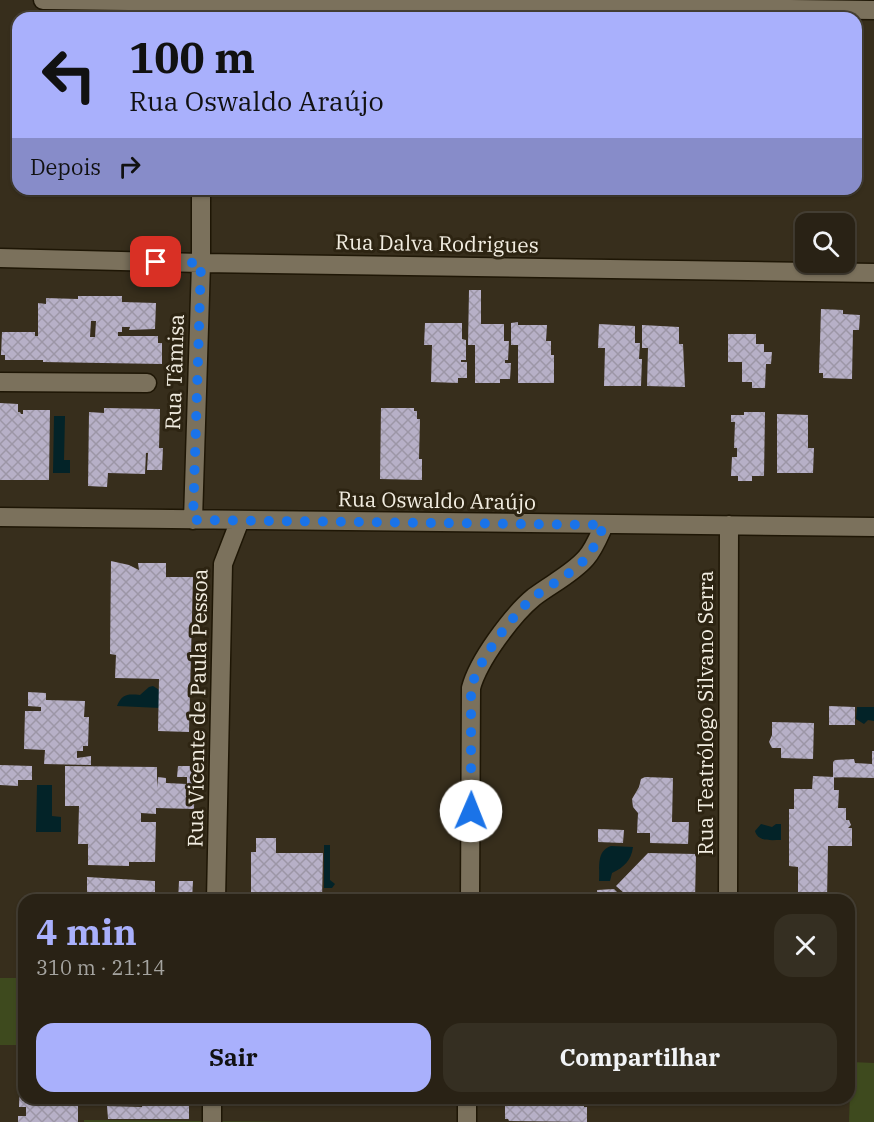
<!DOCTYPE html>
<html lang="pt">
<head>
<meta charset="utf-8">
<style>
	:root { --surface:#292215; --page:#352f22; --text:#f1f3f6; --muted:#a5a4a0; --line:#453f34; --accent:#a9b0fc }
	body { margin:0; font-family:"IBM Plex Serif",serif; background:var(--page); color:var(--text); height:100vh; display:flex; flex-direction:column; font-size:22px; white-space:nowrap }
	* { box-sizing:border-box; margin:0 }
	p { font-size:20px; color:var(--muted) }
	.icon { flex:none; width:33px; height:33px; fill:none; stroke:currentColor; stroke-width:2; stroke-linecap:round; stroke-linejoin:round }
	.map { position:relative; flex:1; overflow:hidden }
	.sheet { position:absolute; left:18px; top:894px; width:837px; height:210px; display:flex; flex-direction:column; background:var(--surface); border-radius:18px; box-shadow:0 2px 4px #0004,0 0 0 2px var(--line) }
	.sheet>* { flex:none }
	.hud { position:absolute; left:12px; top:12px; width:850px; height:183px; border-radius:18px; box-shadow:0 2px 4px #0004,0 0 0 2px var(--line); background:#a9b0fc; color:#111; overflow:hidden }
	.fabs { position:absolute; left:795px; top:213px; display:grid; gap:12px }
	.fabs a { display:grid; place-items:center; width:60px; height:60px; border-radius:12px; background:var(--surface); box-shadow:0 2px 4px #0004,0 0 0 2px var(--line); font-size:30px }
	.pin { position:absolute; display:grid; place-items:center; width:51px; height:51px; color:#fff; margin:-26px; border-radius:12px; box-shadow:0 3px 9px #0006 }
	.me { position:absolute; width:66px; margin:-33px; rotate:1deg; stroke-linejoin:round; filter:drop-shadow(0 0 4px #0008) }
	.turn { display:flex; align-items:center; gap:21px; height:126px; padding:0 18px; font-size:27px }
	.turn .icon { width:78px; height:78px; stroke-width:2.5 }
	.turn b { display:block; font-size:42px; line-height:51px }
	.then { display:flex; align-items:center; height:57px; padding:0 18px; background:#0003; gap:12px; font-size:22px }
	.round { display:grid; place-items:center; flex:none; width:63px; height:63px; border-radius:18px; background:var(--page) }
	.head { display:flex; align-items:center; justify-content:space-between; height:102px; padding:0 18px }
	h1 { font-size:36px; font-weight:700; line-height:45px; color:var(--accent) }
	.action { display:flex; gap:12px; margin-top:auto; padding:12px 18px }
	.action a { flex:1; height:69px; border-radius:18px; background:var(--accent); color:#111; font-size:24px; font-weight:700; line-height:69px; text-align:center }
	.action a+a { background:var(--page); color:var(--text) }
	.map>svg:first-child { display:block }
</style>
</head>
<body>
<div class="map">
<svg width="874" height="1122" viewBox="0 0 874 1122">
	<defs>
		<pattern id="park-crowns" width="20" height="18" patternUnits="userSpaceOnUse" patternTransform="scale(1.5)"><rect width="20" height="18" fill="#3e4a1e"/><path d="M2 6a3 3 0 1 1 6 0M12 15a3 3 0 1 1 6 0" fill="none" stroke="#5a643e"/></pattern>
		<pattern id="building-cross-hatch" width="8" height="8" patternUnits="userSpaceOnUse" patternTransform="scale(1.5)"><rect width="8" height="8" fill="#b7b0c7"/><path d="M0 0l8 8M0 8l8-8" fill="none" stroke="#9c96a6"/></pattern>
	</defs>
	<rect width="100%" height="100%" fill="#372e1c"/>
	<!-- green -->
	<path fill="#3e4a1e" d="M0,978H24V1045H0Z
		M851,1062L874,1063V1122H849Z"/>
	<!-- park -->
	<path fill="url(#park-crowns)" d="M84,1120L297,1122H84Z"/>
	<!-- water -->
	<path fill="#032328" d="M54,416H65L64,460H70V473H53Z
		M153,686L161,691V708L117,706C122,694 127,694 140,695L149,687Z
		M857,707H874V721L868,720L864,724L856,719Z
		M37,785H52V816L61,817V832H36Z
		M761,824L772,827L776,824H781V840C771,840 758,842 755,831Z
		M324,845H330V880L335,884L332,888H324Z
		M611,846L633,847C631,861 624,867 612,873L610,881H599C600,867 596,851 611,846Z"/>
	<!-- building -->
	<path fill="url(#building-cross-hatch)" fill-rule="evenodd" d="M469,290H481V324H504V341H509L508,360H505V363H511L510,379H500V383H475V345H468Z
		M78,296H122V302L156,303L155,329L129,330L130,327H122V332H118V336H158V343H162V364L43,362V360H5V355H1L2,332H35V336H38V303L46,304V298L78,299ZM91,321H96L95,337H90Z
		M821,309L843,310V314L860,315L859,330H853L852,379L823,378V373H819Z
		M518,322V325H547L546,341H551V355H554V383H518V345H511V323Z
		M425,323H462V339L466,340V360H461V362H467V378H458V383L431,382L432,345H424Z
		M599,324L635,326V343H640L639,359H642L641,386H604L605,348H598Z
		M642,325L679,327V344H683L685,387L647,386L648,348H642Z
		M728,334H756V344H764V352H772L771,364H766L765,388H752V382H742V362H728Z
		M0,403L18,404V412H20L21,414H23V410H50L49,480H0Z
		M104,408L160,409L159,448H163L162,470H147L148,453H146L145,474L108,473L107,487L88,486L89,412L104,413Z
		M381,408H414V411H417V419H420L419,459H422V480L380,479Z
		M744,412H765L764,476H752V481H738V476H731L732,457H737V448H734L735,422H731V415H744Z
		M777,414L808,415V448H814L813,473H777Z
		M111,561L129,565L139,570L138,563H166V577H193L189,732L158,731L159,679L115,678L116,655L110,654Z
		M28,692L46,693V700L85,701L84,717H89L88,746H83V751H77V758L91,756V765L44,764L45,750L24,749L25,711H41V707L28,706Z
		M829,706L855,707V725H829Z
		M772,722L814,723L813,759L781,758V748H772L769,742L772,735Z
		M872,751H874V778L833,777V762L835,760L854,759L855,763L872,764Z
		M0,765L32,766V780H18V786L0,785Z
		M65,766L157,767V788L158,777L166,778V783L187,784V777H177L178,766H195L194,809L156,808V814L141,813V822H156L155,862H129V866L88,865V844H78L79,806H65Z
		M813,776L834,777V790H839L838,808H846V820H849L851,825L848,828H852V846H828L827,900H798V867L789,866V809H794V789H812Z
		M645,777L673,778L672,822H689L688,844L650,843V833H637L638,813L633,807L632,799L639,787L641,779Z
		M598,829L624,830L623,843L598,842Z
		M256,838H276V853H323L322,900H251V852H256Z
		M648,853L696,854L695,900H597V890L614,889L621,896L624,893L616,886Z
		M87,877L155,881V900H78V897H87Z
		M179,881H193L192,900H178Z
		M20,1080H24V1098H78V1122H18V1116H26V1107H19Z
		M130,1098H189V1119H108L107,1106L142,1107V1105H130Z
		M505,1098H584V1107H587V1122L509,1121L508,1119H505Z"/>
	<g fill="none" stroke-linecap="round" stroke-linejoin="round">
		<!-- street casing -->
		<g stroke="#1e1605" stroke-width="21">
			<path id="street" d="M43,0L874,10
				M0,258L201,263L874,273
				M0,382L147,383
				M0,517L874,527
				M193,520L201,263V189
				M216,900L223,564L240,520
				M470,900L471,688C478,661 512,615 534,597C551,584 572,574 586,558C594,549 599,536 604,525
				M728,900L729,525
				M212,1122V1098
				M467,1122V1098"/>
		</g>
		<!-- street -->
		<use href="#street" stroke="#7b715c" stroke-width="18"/>
	</g>
	<g fill="none" stroke-linecap="round" stroke-linejoin="round">
		<!-- route -->
		<path stroke="#1a73e8" stroke-width="10" stroke-dasharray="0 18" d="M156,262L201,263L193,520L604,525C599,536 594,549 586,558C572,574 551,584 534,597C512,615 478,661 471,688V811"/>
	</g>
	<g text-anchor="middle" stroke-width="6" stroke-linejoin="round" paint-order="stroke">
		<!-- street labels -->
		<g font-size="21" fill="#f2ede1" stroke="#2d2412">
			<text transform="translate(437 244) rotate(1)" y="7">Rua Dalva Rodrigues</text>
			<text transform="translate(175 372) rotate(-88)" y="7">Rua Tâmisa</text>
			<text transform="translate(437 501) rotate(1)" y="7">Rua Oswaldo Araújo</text>
			<text transform="translate(198 708) rotate(-89)" y="7">Rua Vicente de Paula Pessoa</text>
			<text transform="translate(706 713) rotate(-90)" y="7">Rua Teatrólogo Silvano Serra</text>
		</g>
	</g>
</svg>
<div class="fabs">
<a><svg class="icon" aria-label="search" viewBox="0 0 24 24"><circle cx="10" cy="10" r="6"/><path d="M15 15l6 6"/></svg></a>
</div>
<div class="pin" style="left:156px;top:262px;background:#d93025"><svg class="icon" aria-label="arrive" viewBox="0 0 24 24"><path d="M6 21V4h12l-3 4 3 4H6"/></svg></div>
<svg class="me" style="left:471px;top:811px" viewBox="-20 -20 40 40"><circle r="19" fill="#fff"/><path d="M0-13L10 11 0 6-10 11z" fill="#1a73e8"/></svg>
<div class="hud">
<div class="turn"><svg class="icon" aria-label="left" viewBox="0 0 24 24"><path d="M17 20v-9H6M10 6l-5 5 5 5"/></svg><div><b>100 m</b>Rua Oswaldo Araújo</div></div>
<div class="then">Depois<svg class="icon" aria-label="right" viewBox="0 0 24 24"><path d="M7 20v-9h11M14 6l5 5-5 5"/></svg></div>
</div>
<section class="sheet">
<div class="head"><div><h1>4 min</h1><p>310 m · 21:14</p></div><a class="round"><svg class="icon" aria-label="close" viewBox="0 0 24 24"><path d="M6 6l12 12M18 6L6 18"/></svg></a></div>
<div class="action"><a>Sair</a><a>Compartilhar</a></div>
</section>
</div>
</body>
</html>
